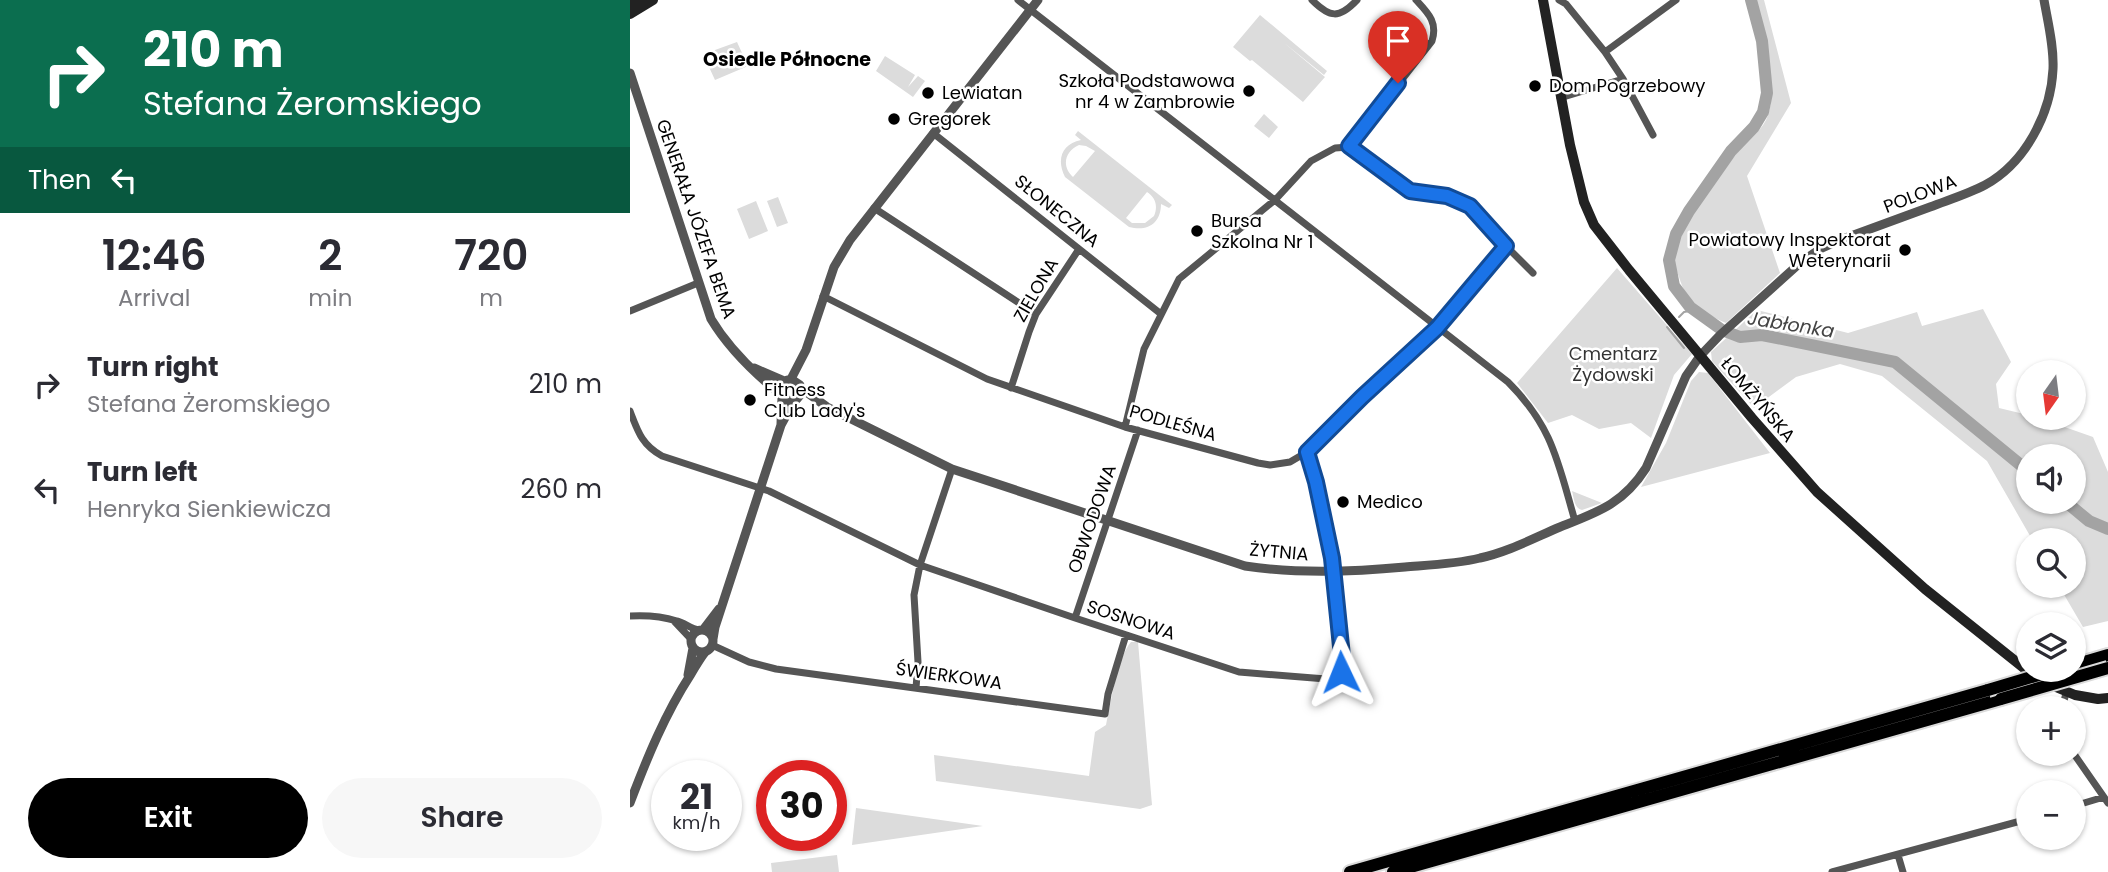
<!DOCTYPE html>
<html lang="en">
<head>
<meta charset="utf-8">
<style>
	:root { --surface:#fff; --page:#f7f7f7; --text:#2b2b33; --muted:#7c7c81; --accent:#000 }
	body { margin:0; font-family:Poppins,sans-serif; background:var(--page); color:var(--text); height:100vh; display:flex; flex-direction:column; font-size:26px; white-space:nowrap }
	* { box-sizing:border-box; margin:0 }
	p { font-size:23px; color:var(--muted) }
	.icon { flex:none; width:38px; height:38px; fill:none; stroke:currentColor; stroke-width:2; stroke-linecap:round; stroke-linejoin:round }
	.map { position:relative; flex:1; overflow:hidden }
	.sheet { display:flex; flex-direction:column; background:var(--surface); width:630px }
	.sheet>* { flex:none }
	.top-card { background:#0b6e4f; color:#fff; overflow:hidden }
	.needle { width:46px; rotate:194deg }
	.fabs { position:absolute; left:1386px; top:360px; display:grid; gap:14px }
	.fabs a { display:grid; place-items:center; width:70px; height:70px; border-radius:50%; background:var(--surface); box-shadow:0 2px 5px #0004; font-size:35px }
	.speed { position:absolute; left:21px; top:760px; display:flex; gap:14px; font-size:35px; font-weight:700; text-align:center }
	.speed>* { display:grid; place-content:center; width:91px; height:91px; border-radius:50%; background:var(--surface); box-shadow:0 2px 5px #0004; line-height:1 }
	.speed small { font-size:18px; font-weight:400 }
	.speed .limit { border:10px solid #d22; background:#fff; color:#111 }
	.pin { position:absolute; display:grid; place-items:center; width:60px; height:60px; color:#fff; margin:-72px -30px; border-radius:50% 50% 50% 0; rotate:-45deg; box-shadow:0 0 7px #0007 }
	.pin .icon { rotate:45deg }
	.me { position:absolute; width:77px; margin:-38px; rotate:358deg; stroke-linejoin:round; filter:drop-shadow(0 0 5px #0008) }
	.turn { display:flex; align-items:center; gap:24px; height:147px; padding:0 28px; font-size:32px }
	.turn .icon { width:91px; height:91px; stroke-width:2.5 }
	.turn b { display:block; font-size:49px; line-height:60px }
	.then { display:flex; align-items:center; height:66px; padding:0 28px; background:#0003; gap:14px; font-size:26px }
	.eta { display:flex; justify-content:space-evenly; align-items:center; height:119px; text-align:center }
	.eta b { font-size:42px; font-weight:600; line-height:49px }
	.primary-button { display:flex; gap:14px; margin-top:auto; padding:14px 28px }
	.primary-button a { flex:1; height:80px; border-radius:42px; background:var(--accent); color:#fff; font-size:28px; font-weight:600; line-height:80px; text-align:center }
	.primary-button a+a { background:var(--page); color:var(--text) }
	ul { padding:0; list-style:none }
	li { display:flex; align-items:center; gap:21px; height:105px; padding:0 28px }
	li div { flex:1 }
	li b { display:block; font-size:26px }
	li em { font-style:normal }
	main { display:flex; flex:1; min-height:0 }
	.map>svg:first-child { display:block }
</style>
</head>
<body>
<main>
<section class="sheet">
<div class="top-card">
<div class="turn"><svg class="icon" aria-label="right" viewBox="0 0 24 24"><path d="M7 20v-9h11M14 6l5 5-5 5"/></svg><div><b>210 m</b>Stefana Żeromskiego</div></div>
<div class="then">Then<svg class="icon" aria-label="left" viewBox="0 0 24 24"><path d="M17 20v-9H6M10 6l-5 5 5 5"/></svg></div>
</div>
<div class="eta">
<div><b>12:46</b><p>Arrival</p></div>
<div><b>2</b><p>min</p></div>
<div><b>720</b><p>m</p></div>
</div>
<ul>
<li><svg class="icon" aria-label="right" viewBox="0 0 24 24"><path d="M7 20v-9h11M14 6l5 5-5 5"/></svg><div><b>Turn right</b><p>Stefana Żeromskiego</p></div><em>210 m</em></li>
<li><svg class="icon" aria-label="left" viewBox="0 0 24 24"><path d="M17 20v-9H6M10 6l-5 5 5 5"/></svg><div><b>Turn left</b><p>Henryka Sienkiewicza</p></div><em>260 m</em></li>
</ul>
<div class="primary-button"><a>Exit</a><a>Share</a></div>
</section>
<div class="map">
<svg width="1478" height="872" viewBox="0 0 1478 872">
	<rect width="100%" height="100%" fill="#fff"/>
	<!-- green -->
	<path fill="#dcdcdc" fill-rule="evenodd" d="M1124,0H1134L1161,103L1117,176L1150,273L1096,323C1071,312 1057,304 1049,277C1047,272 1044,266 1044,262C1043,235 1090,174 1108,152C1116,142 1130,132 1136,120C1151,88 1132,33 1124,0Z
		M630,15L697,71L694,75L653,42L695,77L673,102L622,60L620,61L603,47Z
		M107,42L118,66L85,80L79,67L85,50Z
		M255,56L285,75L278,87L288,76L295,81L283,97L246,71Z
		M634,114L648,127L639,138L624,126Z
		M448,131L542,205L539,208L531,204C531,223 518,232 499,227L435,177C426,159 432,144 451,140L445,135ZM449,145L456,146L465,151L443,177C431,166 435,151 449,145ZM517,192C526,198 528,206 524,216L515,223H502L496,218Z
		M148,197L158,223L147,227L137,201Z
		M126,201L138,231L119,239L107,209Z
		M987,268L1062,354L1044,375L1021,438L1001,423L969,429L942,415L918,423L887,383Z
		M1353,309L1381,362L1366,384L1369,408L1398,415V418H1409L1463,437L1478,472V621L1453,627L1429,586H1444V541H1403L1357,461L1252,376L1210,364L1166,377L1124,408L1082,361L1081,352L1127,310L1218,333L1287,312L1292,326ZM1398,457H1444V502H1398Z
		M1069,372L1078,373L1140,453L1011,487L1036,443L1061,381Z
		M942,491L972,503L952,510C944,508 944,498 942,491Z
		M501,642H508L522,805L510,809L306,781L304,755L459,776L465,732L476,725C481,703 487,658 501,642Z
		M226,808L353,826L222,845Z
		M207,855L209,872H142L141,863Z"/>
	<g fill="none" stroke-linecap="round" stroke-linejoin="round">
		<!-- stream -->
		<path stroke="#a3a3a3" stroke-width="2" d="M1049,317L1054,312L1060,311L1063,309
			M1037,327L1054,348"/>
		<!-- river -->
		<path stroke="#a3a3a3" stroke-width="12" d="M1121,0L1132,41L1137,93L1133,112L1124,127L1101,151L1059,211L1046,234L1039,260L1044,286L1060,307L1092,330L1110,337L1132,335L1265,362L1398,471
			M1436,502L1459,521L1478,529"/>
		<!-- motorway casing -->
		<g stroke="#dbdbdb" stroke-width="16">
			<path id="motorway" d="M1444,665L1478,655
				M720,872L1358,690
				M763,872L1371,699"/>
		</g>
		<!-- minor -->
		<path stroke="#555" stroke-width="7" d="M388,0L878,382C923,427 928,463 945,521
			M682,0C700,18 709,19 727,0
			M929,0L936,4L975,52L993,79L1023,135
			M975,52L1046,0
			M930,98L993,79
			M303,133L531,314
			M719,147L780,191L817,196L840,206L876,246
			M244,208L406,314
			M193,296L357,379L495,427L628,463L640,465L660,462L677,452L732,397L807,328L876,246L903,273
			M0,311L68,283
			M381,388L399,332L406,314L449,249
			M0,411C8,432 12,445 32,456L139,491L290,565L445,618L609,672L696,679L707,678L711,672L713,666C710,633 709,600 704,568C698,529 688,490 677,452
			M495,427L514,349L549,279L646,199L681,161L705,148L719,147L802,41C808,22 798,13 786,0
			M0,616C17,615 31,616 47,621C55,623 61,629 69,630
			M445,618L508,430
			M44,621L61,639
			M82,645L119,662L146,669L475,714L478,694L496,635
			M286,688L288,662L284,595L290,565L322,469
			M1432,709L1436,693
			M1444,754L1478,803
			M1444,806L1474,797
			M1268,855L1273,872
			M1202,872L1398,819"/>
		<!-- tertiary -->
		<path stroke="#555" stroke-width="9" d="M0,73L81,319C99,349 123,372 150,394
			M124,368L154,381
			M161,379L176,350L204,267L220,240L408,0
			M171,388L197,407L322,469L615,566C668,574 722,572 775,567C800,565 826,564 850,558C878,552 904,538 930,527C968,512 993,504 1016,468L1056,376L1070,356L1090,335L1170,263L1190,249L1210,240C1240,229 1270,218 1300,207C1318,200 1338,194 1355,185C1395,163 1421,114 1423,69C1424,46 1418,23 1414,0
			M151,424L152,397L150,387L154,381L161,379L170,385L171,394L167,399L160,401L152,397
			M61 641a11 11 0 1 1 22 0a11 11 0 1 1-22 0Z
			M73,630L89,609
			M83,639L85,627L151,425L164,401
			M58,675L63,648
			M0,803C17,758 35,714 61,674C66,666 70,658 76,651"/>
		<!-- secondary -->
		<path stroke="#222" stroke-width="10" d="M913,0L940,145L954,202L964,225L999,270L1122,418L1187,492L1295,589L1409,680L1445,695L1468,699L1478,698
			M0,4L14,0
			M0,14L23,0"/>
		<!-- motorway -->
		<use href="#motorway" stroke="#000" stroke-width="12"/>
		<!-- motorway-bridge casing -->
		<g stroke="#dbdbdb" stroke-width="16" stroke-linecap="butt">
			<path id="motorway-bridge" d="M1358,690L1425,670
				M1371,699L1478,668"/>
		</g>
		<!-- motorway-bridge -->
		<use href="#motorway-bridge" stroke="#000" stroke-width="12"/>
	</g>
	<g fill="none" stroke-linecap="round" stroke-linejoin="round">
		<!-- route casing -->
		<g stroke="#114b97" stroke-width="18">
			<path id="route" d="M711,672L713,666L702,558L686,482L677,452L732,397L807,328L876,246L840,206L817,196L780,191L719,146L768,83"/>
		</g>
		<!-- route -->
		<use href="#route" stroke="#1a73e8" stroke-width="12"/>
	</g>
	<!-- markers -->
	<g fill="#000" stroke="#fff" stroke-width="2.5">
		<circle cx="905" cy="86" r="7"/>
		<circle cx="619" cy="91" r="7"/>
		<circle cx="298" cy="93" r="7"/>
		<circle cx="264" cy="119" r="7"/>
		<circle cx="567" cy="231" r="7"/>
		<circle cx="1275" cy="250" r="7"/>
		<circle cx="120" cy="400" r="7"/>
		<circle cx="713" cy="502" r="7"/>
	</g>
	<g text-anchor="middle" stroke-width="5" stroke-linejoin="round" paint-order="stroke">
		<!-- poi labels -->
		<g font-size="18" fill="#000" stroke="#fff" text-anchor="start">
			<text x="605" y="87" text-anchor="end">Szkoła Podstawowa<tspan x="605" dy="21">nr 4 w Zambrowie</tspan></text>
			<text x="919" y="92">Dom Pogrzebowy</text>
			<text x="312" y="99">Lewiatan</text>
			<text x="278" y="125">Gregorek</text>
			<text x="581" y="227">Bursa<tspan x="581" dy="21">Szkolna Nr 1</tspan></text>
			<text x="1261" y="246" text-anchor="end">Powiatowy Inspektorat<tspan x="1261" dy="21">Weterynarii</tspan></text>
			<text x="134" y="396">Fitness<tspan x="134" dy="21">Club Lady's</tspan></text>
			<text x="727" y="508">Medico</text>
		</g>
		<!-- street labels -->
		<g font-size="18" fill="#000" stroke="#fff">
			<text transform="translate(1290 194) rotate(-21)" y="6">POLOWA</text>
			<text transform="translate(427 211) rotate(39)" y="6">SŁONECZNA</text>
			<text transform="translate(66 219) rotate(71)" y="6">GENERAŁA JÓZEFA BEMA</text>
			<text transform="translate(406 290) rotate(-60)" y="6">ZIELONA</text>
			<text transform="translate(1128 400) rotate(50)" y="6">ŁOMŻYŃSKA</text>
			<text transform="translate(543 423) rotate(16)" y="6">PODLEŚNA</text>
			<text transform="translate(462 519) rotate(-71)" y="6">OBWODOWA</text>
			<text transform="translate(649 552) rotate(5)" y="6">ŻYTNIA</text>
			<text transform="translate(501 620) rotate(18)" y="6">SOSNOWA</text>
			<text transform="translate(319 676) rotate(8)" y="6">ŚWIERKOWA</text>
		</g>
		<!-- park labels -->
		<g font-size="18" fill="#333" stroke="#fff">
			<text x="983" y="360">Cmentarz<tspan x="983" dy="21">Żydowski</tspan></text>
		</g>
		<!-- neighbourhood labels -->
		<g font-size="19" font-weight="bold" fill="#000" stroke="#fff">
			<text x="157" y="66">Osiedle Północne</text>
		</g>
		<!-- water labels -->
		<g font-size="19" font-style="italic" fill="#444" stroke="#fff">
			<text transform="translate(1161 324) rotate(9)" y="7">Jabłonka</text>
		</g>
	</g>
</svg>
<div class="fabs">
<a><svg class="needle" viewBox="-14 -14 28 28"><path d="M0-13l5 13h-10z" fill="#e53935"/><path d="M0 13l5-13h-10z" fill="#7c7c81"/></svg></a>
<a><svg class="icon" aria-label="sound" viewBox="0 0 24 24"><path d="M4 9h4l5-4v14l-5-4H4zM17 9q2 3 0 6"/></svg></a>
<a><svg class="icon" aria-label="search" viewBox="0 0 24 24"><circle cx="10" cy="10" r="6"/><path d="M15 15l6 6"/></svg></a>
<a><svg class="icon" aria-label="layers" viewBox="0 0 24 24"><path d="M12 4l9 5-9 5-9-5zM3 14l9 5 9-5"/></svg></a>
<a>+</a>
<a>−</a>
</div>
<div class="speed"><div>21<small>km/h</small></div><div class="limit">30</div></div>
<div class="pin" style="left:768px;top:83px;background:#d93025"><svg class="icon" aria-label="arrive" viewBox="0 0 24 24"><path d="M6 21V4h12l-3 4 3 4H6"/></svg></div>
<svg class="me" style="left:711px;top:672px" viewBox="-20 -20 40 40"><path d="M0-17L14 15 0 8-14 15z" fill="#1a73e8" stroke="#fff" stroke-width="4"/></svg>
</div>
</main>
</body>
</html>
